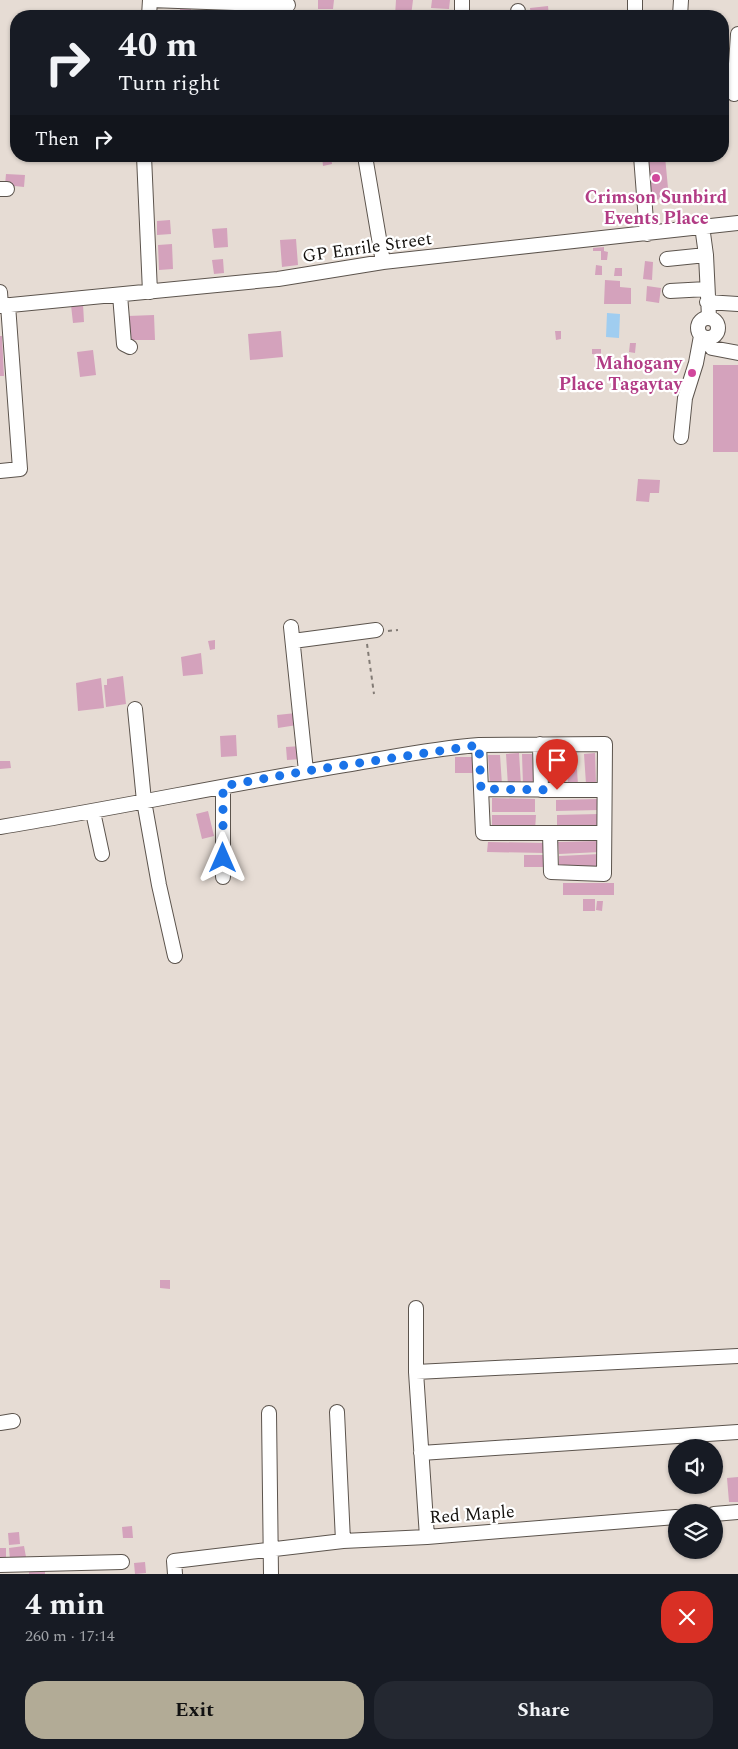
<!DOCTYPE html>
<html lang="en">
<head>
<meta charset="utf-8">
<style>
	:root { --surface:#171b24; --page:#242831; --text:#f1f3f6; --muted:#9ea1a6; --accent:#b2ab96 }
	body { margin:0; font-family:Spectral,serif; background:var(--page); color:var(--text); height:100vh; display:flex; flex-direction:column; font-size:19px; white-space:nowrap }
	* { box-sizing:border-box; margin:0 }
	p { font-size:16px; color:var(--muted) }
	.icon { flex:none; width:28px; height:28px; fill:none; stroke:currentColor; stroke-width:2; stroke-linecap:round; stroke-linejoin:round }
	.map { position:relative; height:1574px; overflow:hidden }
	.details { display:flex; flex-direction:column; background:var(--surface); flex:1 }
	.details>* { flex:none }
	.top-card { position:absolute; left:10px; top:10px; width:719px; height:152px; border-radius:20px; box-shadow:0 1px 4px #0004; background:#171b24; color:var(--text); overflow:hidden }
	.fabs { position:absolute; left:668px; top:1439px; display:grid; gap:10px }
	.fabs a { display:grid; place-items:center; width:55px; height:55px; border-radius:50%; background:var(--surface); box-shadow:0 1px 4px #0004; font-size:25px }
	.pin { position:absolute; display:grid; place-items:center; width:42px; height:42px; color:#fff; margin:-51px -21px; border-radius:50% 50% 50% 0; rotate:-45deg; box-shadow:0 0 5px #0007 }
	.pin .icon { rotate:45deg }
	.me { position:absolute; width:55px; margin:-28px; rotate:0deg; stroke-linejoin:round; filter:drop-shadow(0 0 4px #0008) }
	.turn { display:flex; align-items:center; gap:18px; height:105px; padding:0 25px; font-size:22px }
	.turn .icon { width:65px; height:65px; stroke-width:2.5 }
	.turn b { display:block; font-size:35px; line-height:42px }
	.then { display:flex; align-items:center; height:48px; padding:0 25px; background:#0003; gap:10px; font-size:19px }
	.round { display:grid; place-items:center; flex:none; width:52px; height:52px; border-radius:20px; background:var(--page) }
	.headline { display:flex; align-items:center; justify-content:space-between; height:85px; padding:0 25px }
	h1 { font-size:30px; font-weight:700; line-height:38px }
	.cta { display:flex; gap:10px; margin-top:auto; padding:10px 25px }
	.cta a { flex:1; height:58px; border-radius:20px; background:var(--accent); color:#111; font-size:20px; font-weight:700; line-height:58px; text-align:center }
	.cta a+a { background:var(--page); color:var(--text) }
	.map>svg:first-child { display:block }
</style>
</head>
<body>
<div class="map">
<svg width="738" height="1574" viewBox="0 0 738 1574">
	<rect width="100%" height="100%" fill="#e6dcd4"/>
	<!-- water -->
	<path fill="#a0cdf0" d="M607,313L620,314L619,338L606,337Z"/>
	<!-- building -->
	<path fill="#d4a2bc" d="M318,0H334L333,9H318Z
		M396,0H413L411,16H395Z
		M432,0H450L449,9L431,8Z
		M180,6L191,7V10H198V16H180Z
		M548,6L549,16H531L530,8Z
		M322,156H331L332,164L323,166Z
		M647,156H665L669,199L646,200Z
		M6,174L25,175L24,187L5,185Z
		M170,220L171,234L157,235V221Z
		M227,228L228,247L214,248L212,229Z
		M296,239L298,265L282,267L280,240Z
		M172,244L173,269L159,270L158,245Z
		M604,247V251L608,252L607,260H601V251H593V248Z
		M223,259L224,273L214,274L212,260Z
		M645,261L653,262L652,280L643,279Z
		M596,265L602,266V275H595Z
		M615,268H622V276H614Z
		M605,280L620,281V287L631,288V304H604Z
		M647,286L661,288L659,303L646,301Z
		M83,304L84,322L73,323L71,305Z
		M154,315L155,340H129L128,316Z
		M281,331L283,357L250,360L248,334Z
		M555,331H561V339L556,340Z
		M0,336H2L4,376H0Z
		M630,343H636L635,353L629,352Z
		M592,349H601V355L592,354Z
		M93,350L96,375L80,377L77,352Z
		M713,365H738V452H713Z
		M638,479L660,480L659,493H650L649,502L636,501Z
		M215,640V649L210,650L208,641Z
		M201,653L203,674L183,676L181,657Z
		M123,676L126,704L106,707L104,685H107V679Z
		M101,678L104,708L78,711L76,683Z
		M296,713L297,725L278,728L277,715Z
		M236,735L237,756L221,757L220,736Z
		M301,746L302,759L287,760L286,747Z
		M519,753L521,785L508,786L506,754Z
		M551,753H562L564,783H553Z
		M595,753L596,784H586L584,754Z
		M522,754H532L534,784L523,785Z
		M576,754L578,785H568L566,755Z
		M488,755H500L502,785L490,786Z
		M455,757H472L473,773H455Z
		M0,761H10L11,768L0,769Z
		M492,798L535,799V812H492Z
		M598,799L599,810L556,811V800Z
		M208,811L214,836L202,839L196,814Z
		M599,814V827L557,829V815Z
		M492,815H536L535,830H492Z
		M600,841V852L559,854L558,842Z
		M488,842L545,843V853L487,852Z
		M600,854L601,868L559,870V856Z
		M524,855H544V867H524Z
		M563,883H614V895H563Z
		M583,899H595V911H583Z
		M597,901H603L602,911L596,910Z
		M160,1280H170V1289L160,1288Z
		M738,1477V1502H729L727,1478Z
		M132,1526L133,1538H123L122,1527Z
		M19,1532L20,1544L9,1545L8,1533Z
		M24,1546L26,1557L10,1560L9,1548Z
		M0,1548H6V1560H0Z
		M145,1562L146,1573L135,1574L134,1563Z
		M45,1569V1574H29V1570Z"/>
	<g fill="none" stroke-linecap="round" stroke-linejoin="round">
		<!-- minor casing -->
		<g stroke="#5c544d" stroke-width="16">
			<path id="minor" d="M150,0L288,5
				M462,0V16
				M518,11V16
				M149,16L150,0
				M635,16V0
				M680,16L681,0
				M734,94L738,34
				M144,156L150,292
				M365,156L383,262
				M641,156L647,234
				M0,189H7
				M702,226L706,255L709,317
				M667,259L706,255
				M670,291L707,289
				M0,292L1,306
				M120,295L124,344L130,347
				M707,302L738,304
				M0,306L278,279L383,262L738,223
				M698 328a10 10 0 1 1 20 0a10 10 0 1 1-20 0Z
				M707,338L712,348L738,353
				M681,437L685,398L696,363L701,336
				M0,471L20,469L8,305
				M291,627L306,771
				M293,641L376,630
				M135,709L144,801L159,885L175,956
				M540,744L541,790
				M479,745L605,744L604,874L551,872L550,833
				M223,787V877
				M481,789L604,790
				M93,812L102,854
				M0,827C117,808 234,783 351,764C393,757 436,748 479,745L483,833H604
				M416,1308V1372L427,1537
				M416,1372L738,1356
				M337,1412L343,1541
				M269,1413L271,1574
				M0,1423L13,1421
				M421,1453L738,1432
				M714,1514L738,1512
				M0,1565L122,1562
				M175,1574L174,1561L343,1541L427,1537L676,1517"/>
		</g>
		<!-- path -->
		<path stroke="#827b75" stroke-width="2" stroke-dasharray="4 4" stroke-linecap="butt" d="M388,631L398,630
			M367,644L374,694"/>
		<!-- minor -->
		<use href="#minor" stroke="#fff" stroke-width="14"/>
	</g>
	<g fill="none" stroke-linecap="round" stroke-linejoin="round">
		<!-- route -->
		<path stroke="#1a73e8" stroke-width="9" stroke-dasharray="0 16.2" d="M223,858V786L306,771L479,745L481,789L557,790"/>
	</g>
	<!-- markers -->
	<g fill="#d1479c" stroke="#fff" stroke-width="2">
		<circle cx="656" cy="178" r="5"/>
		<circle cx="692" cy="373" r="5"/>
	</g>
	<g text-anchor="middle" stroke-width="4.5" stroke-linejoin="round" paint-order="stroke">
		<!-- hotel labels -->
		<g font-size="18" font-weight="bold" fill="#b23c85" stroke="#fff">
			<text x="656" y="203">Crimson Sunbird<tspan x="656" dy="21">Events Place</tspan></text>
			<text x="682" y="369" text-anchor="end">Mahogany<tspan x="682" dy="21">Place Tagaytay</tspan></text>
		</g>
		<!-- street labels -->
		<g font-size="18" fill="#14110e" stroke="#fff">
			<text transform="translate(367 247) rotate(-8)" y="6">GP Enrile Street</text>
			<text transform="translate(472 1514) rotate(-4)" y="6">Red Maple</text>
		</g>
	</g>
</svg>
<div class="fabs">
<a><svg class="icon" aria-label="sound" viewBox="0 0 24 24"><path d="M4 9h4l5-4v14l-5-4H4zM17 9q2 3 0 6"/></svg></a>
<a><svg class="icon" aria-label="layers" viewBox="0 0 24 24"><path d="M12 4l9 5-9 5-9-5zM3 14l9 5 9-5"/></svg></a>
</div>
<div class="pin" style="left:557px;top:790px;background:#d93025"><svg class="icon" aria-label="arrive" viewBox="0 0 24 24"><path d="M6 21V4h12l-3 4 3 4H6"/></svg></div>
<svg class="me" style="left:223px;top:858px" viewBox="-20 -20 40 40"><path d="M0-17L14 15 0 8-14 15z" fill="#1a73e8" stroke="#fff" stroke-width="4"/></svg>
<div class="top-card">
<div class="turn"><svg class="icon" aria-label="right" viewBox="0 0 24 24"><path d="M7 20v-9h11M14 6l5 5-5 5"/></svg><div><b>40 m</b>Turn right</div></div>
<div class="then">Then<svg class="icon" aria-label="right" viewBox="0 0 24 24"><path d="M7 20v-9h11M14 6l5 5-5 5"/></svg></div>
</div>
</div>
<section class="details">
<div class="headline"><div><h1>4 min</h1><p>260 m · 17:14</p></div><a class="round" style="background:#d93025;color:#fff"><svg class="icon" aria-label="close" viewBox="0 0 24 24"><path d="M6 6l12 12M18 6L6 18"/></svg></a></div>
<div class="cta"><a>Exit</a><a>Share</a></div>
</section>
</body>
</html>
